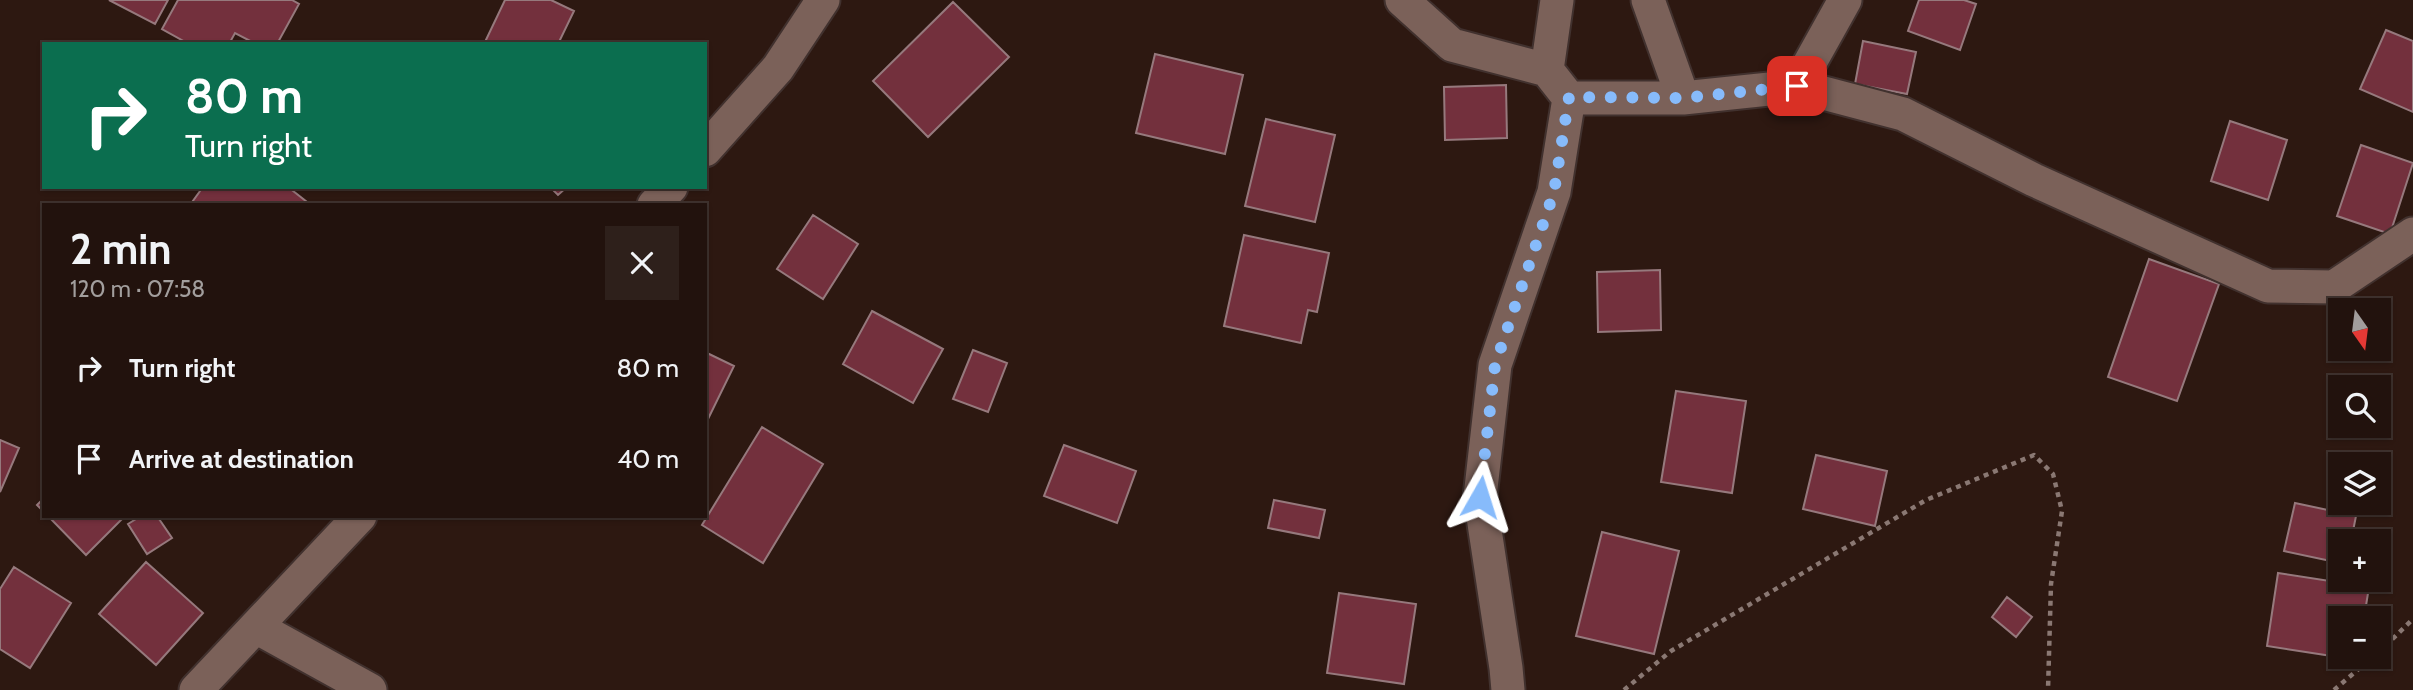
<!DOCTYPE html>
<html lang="en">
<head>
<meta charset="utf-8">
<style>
	:root { --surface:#22120d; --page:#2e201b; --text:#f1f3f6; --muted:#a29e9d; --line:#3f322e }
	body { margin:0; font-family:Cabin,sans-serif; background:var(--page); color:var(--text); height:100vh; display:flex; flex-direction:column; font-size:26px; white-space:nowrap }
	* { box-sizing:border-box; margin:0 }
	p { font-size:23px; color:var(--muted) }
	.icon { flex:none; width:38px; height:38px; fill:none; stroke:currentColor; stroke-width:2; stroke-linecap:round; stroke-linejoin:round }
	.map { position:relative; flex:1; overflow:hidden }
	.drawer { position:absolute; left:42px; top:203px; width:665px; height:315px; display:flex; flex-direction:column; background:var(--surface); border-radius:0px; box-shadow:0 2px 5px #0004,0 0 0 2px var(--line) }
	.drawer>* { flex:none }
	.guide { position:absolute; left:42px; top:42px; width:665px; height:147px; border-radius:0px; box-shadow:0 2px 5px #0004,0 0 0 2px var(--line); background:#0b6e4f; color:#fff; overflow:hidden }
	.needle { width:46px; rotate:166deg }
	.buttons { position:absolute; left:2328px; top:298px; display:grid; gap:14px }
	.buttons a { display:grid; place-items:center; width:63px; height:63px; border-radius:0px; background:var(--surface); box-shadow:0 2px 5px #0004,0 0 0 2px var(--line); font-size:35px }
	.pin { position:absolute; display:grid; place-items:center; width:60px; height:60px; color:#fff; margin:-30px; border-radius:14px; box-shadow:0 4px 10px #0006 }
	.me { position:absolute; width:77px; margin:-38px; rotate:6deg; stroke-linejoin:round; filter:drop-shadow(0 0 5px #0008) }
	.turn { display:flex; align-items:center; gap:24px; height:147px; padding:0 28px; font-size:32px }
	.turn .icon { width:91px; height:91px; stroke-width:2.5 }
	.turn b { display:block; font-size:49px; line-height:60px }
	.round { display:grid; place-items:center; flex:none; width:74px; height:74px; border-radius:0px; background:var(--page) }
	.head { display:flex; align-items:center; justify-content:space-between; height:119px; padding:0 28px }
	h1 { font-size:42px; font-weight:800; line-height:52px }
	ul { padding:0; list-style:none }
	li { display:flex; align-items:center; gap:21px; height:91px; padding:0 28px }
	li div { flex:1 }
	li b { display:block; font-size:26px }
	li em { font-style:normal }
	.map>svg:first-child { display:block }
</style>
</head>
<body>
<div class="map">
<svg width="2413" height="690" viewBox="0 0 2413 690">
	<rect width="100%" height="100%" fill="#2d1811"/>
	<!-- building -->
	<path fill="#73303d" stroke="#96797d" stroke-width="2" d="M109,0H168L155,24Z
		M178,0H292L299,4L277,44H256L235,33L229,44H189L162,29Z
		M505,0H551L574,11L558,44H484Z
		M1919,0H1964L1976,4L1960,50L1908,31Z
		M953,2L1009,57L928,137L873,81Z
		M2386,30L2413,41V112L2360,89Z
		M1863,41L1916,52L1907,94L1855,84Z
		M1155,54L1243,75L1225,154L1136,133Z
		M1506,85L1507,138L1445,140L1444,87Z
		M1266,119L1335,135L1315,222L1245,206Z
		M2230,121L2287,140L2268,200L2211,181Z
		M2361,145L2413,163L2390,234L2337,216Z
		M203,187H288L307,202L305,205H190Z
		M550,187H567L558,195Z
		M813,215L858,244L823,299L777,269Z
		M1244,235L1329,253L1317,312L1308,310L1301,343L1224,326Z
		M2149,259L2219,284L2177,401L2108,377Z
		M1660,270L1661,330L1598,332L1597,272Z
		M872,311L943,349L913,403L843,364Z
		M973,350L1007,363L988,412L953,399Z
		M705,352L734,366L708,419L705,418Z
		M1676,391L1746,401L1732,493L1661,482Z
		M762,427L823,464L763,563L702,525Z
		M0,440L19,448L0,492Z
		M1064,445L1136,471L1117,523L1044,496Z
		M1816,455L1887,471L1875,526L1803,509Z
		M44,498V512L37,505Z
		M1274,500L1325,510L1319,538L1268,528Z
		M2295,503L2356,516L2351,541H2340V563L2284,551Z
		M48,516H125L86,555Z
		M141,516H157L172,538L147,554L128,524Z
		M1602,532L1679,551L1654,654L1576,636Z
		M146,562L203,613L156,665L99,614Z
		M14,567L71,603L30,668L0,649V589Z
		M2278,573L2369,587L2364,618H2340V656H2358V660L2267,646Z
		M1339,593L1416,604L1404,684L1327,673Z
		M2007,597L2032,617L2016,637L1992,617Z"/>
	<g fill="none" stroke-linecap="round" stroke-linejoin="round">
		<!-- minor casing -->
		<g stroke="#41312e" stroke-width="37">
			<path id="minor" d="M1402,0L1452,45L1547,70
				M1648,0L1683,98
				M1797,86L1903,114L2034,180L2268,286L2334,287L2413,234
				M1569,98H1683L1797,86L1845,0
				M705,150L778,68L823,0
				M654,205L671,187
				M256,627L370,690
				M196,690L360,516
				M1508,690L1506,668L1480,497L1495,365L1554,192L1569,98L1547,70L1557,0"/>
		</g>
		<!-- path -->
		<path stroke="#8a7873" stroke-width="4.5" stroke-dasharray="5 5" stroke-linecap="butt" d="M2378,653L2413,619
			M1624,690L1671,651L1926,500L2034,455L2053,474L2062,511L2051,584L2048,690
			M2334,690L2374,656"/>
		<!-- minor -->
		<use href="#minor" stroke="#7b6159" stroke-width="33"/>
	</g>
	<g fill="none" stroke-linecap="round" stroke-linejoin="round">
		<!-- route -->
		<path stroke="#87bbfb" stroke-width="12" stroke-dasharray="0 21.6" d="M1480,497L1495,365L1554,192L1569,97L1683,98L1797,86"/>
	</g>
</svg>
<div class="buttons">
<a><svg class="needle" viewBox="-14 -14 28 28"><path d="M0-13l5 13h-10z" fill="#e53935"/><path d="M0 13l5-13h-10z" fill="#a29e9d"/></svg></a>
<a><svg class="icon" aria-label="search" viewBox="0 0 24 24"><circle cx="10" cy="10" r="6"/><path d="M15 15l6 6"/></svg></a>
<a><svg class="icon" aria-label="layers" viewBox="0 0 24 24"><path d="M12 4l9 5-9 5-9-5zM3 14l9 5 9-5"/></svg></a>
<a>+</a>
<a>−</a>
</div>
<div class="pin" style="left:1797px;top:86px;background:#d93025"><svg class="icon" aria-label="arrive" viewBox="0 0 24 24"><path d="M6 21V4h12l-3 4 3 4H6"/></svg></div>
<svg class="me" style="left:1480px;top:497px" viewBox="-20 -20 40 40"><path d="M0-17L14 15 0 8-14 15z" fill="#87bbfb" stroke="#fff" stroke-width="4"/></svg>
<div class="guide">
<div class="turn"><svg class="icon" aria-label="right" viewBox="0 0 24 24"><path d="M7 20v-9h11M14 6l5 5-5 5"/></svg><div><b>80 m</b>Turn right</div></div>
</div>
<section class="drawer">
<div class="head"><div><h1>2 min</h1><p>120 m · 07:58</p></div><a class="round"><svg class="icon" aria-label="close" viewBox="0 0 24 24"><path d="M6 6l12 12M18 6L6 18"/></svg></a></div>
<ul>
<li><svg class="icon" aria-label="right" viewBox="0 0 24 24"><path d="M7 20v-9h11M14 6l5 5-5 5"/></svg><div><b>Turn right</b></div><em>80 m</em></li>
<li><svg class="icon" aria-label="arrive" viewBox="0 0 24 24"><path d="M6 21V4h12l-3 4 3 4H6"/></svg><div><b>Arrive at destination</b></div><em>40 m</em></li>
</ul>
</section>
</div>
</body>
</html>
